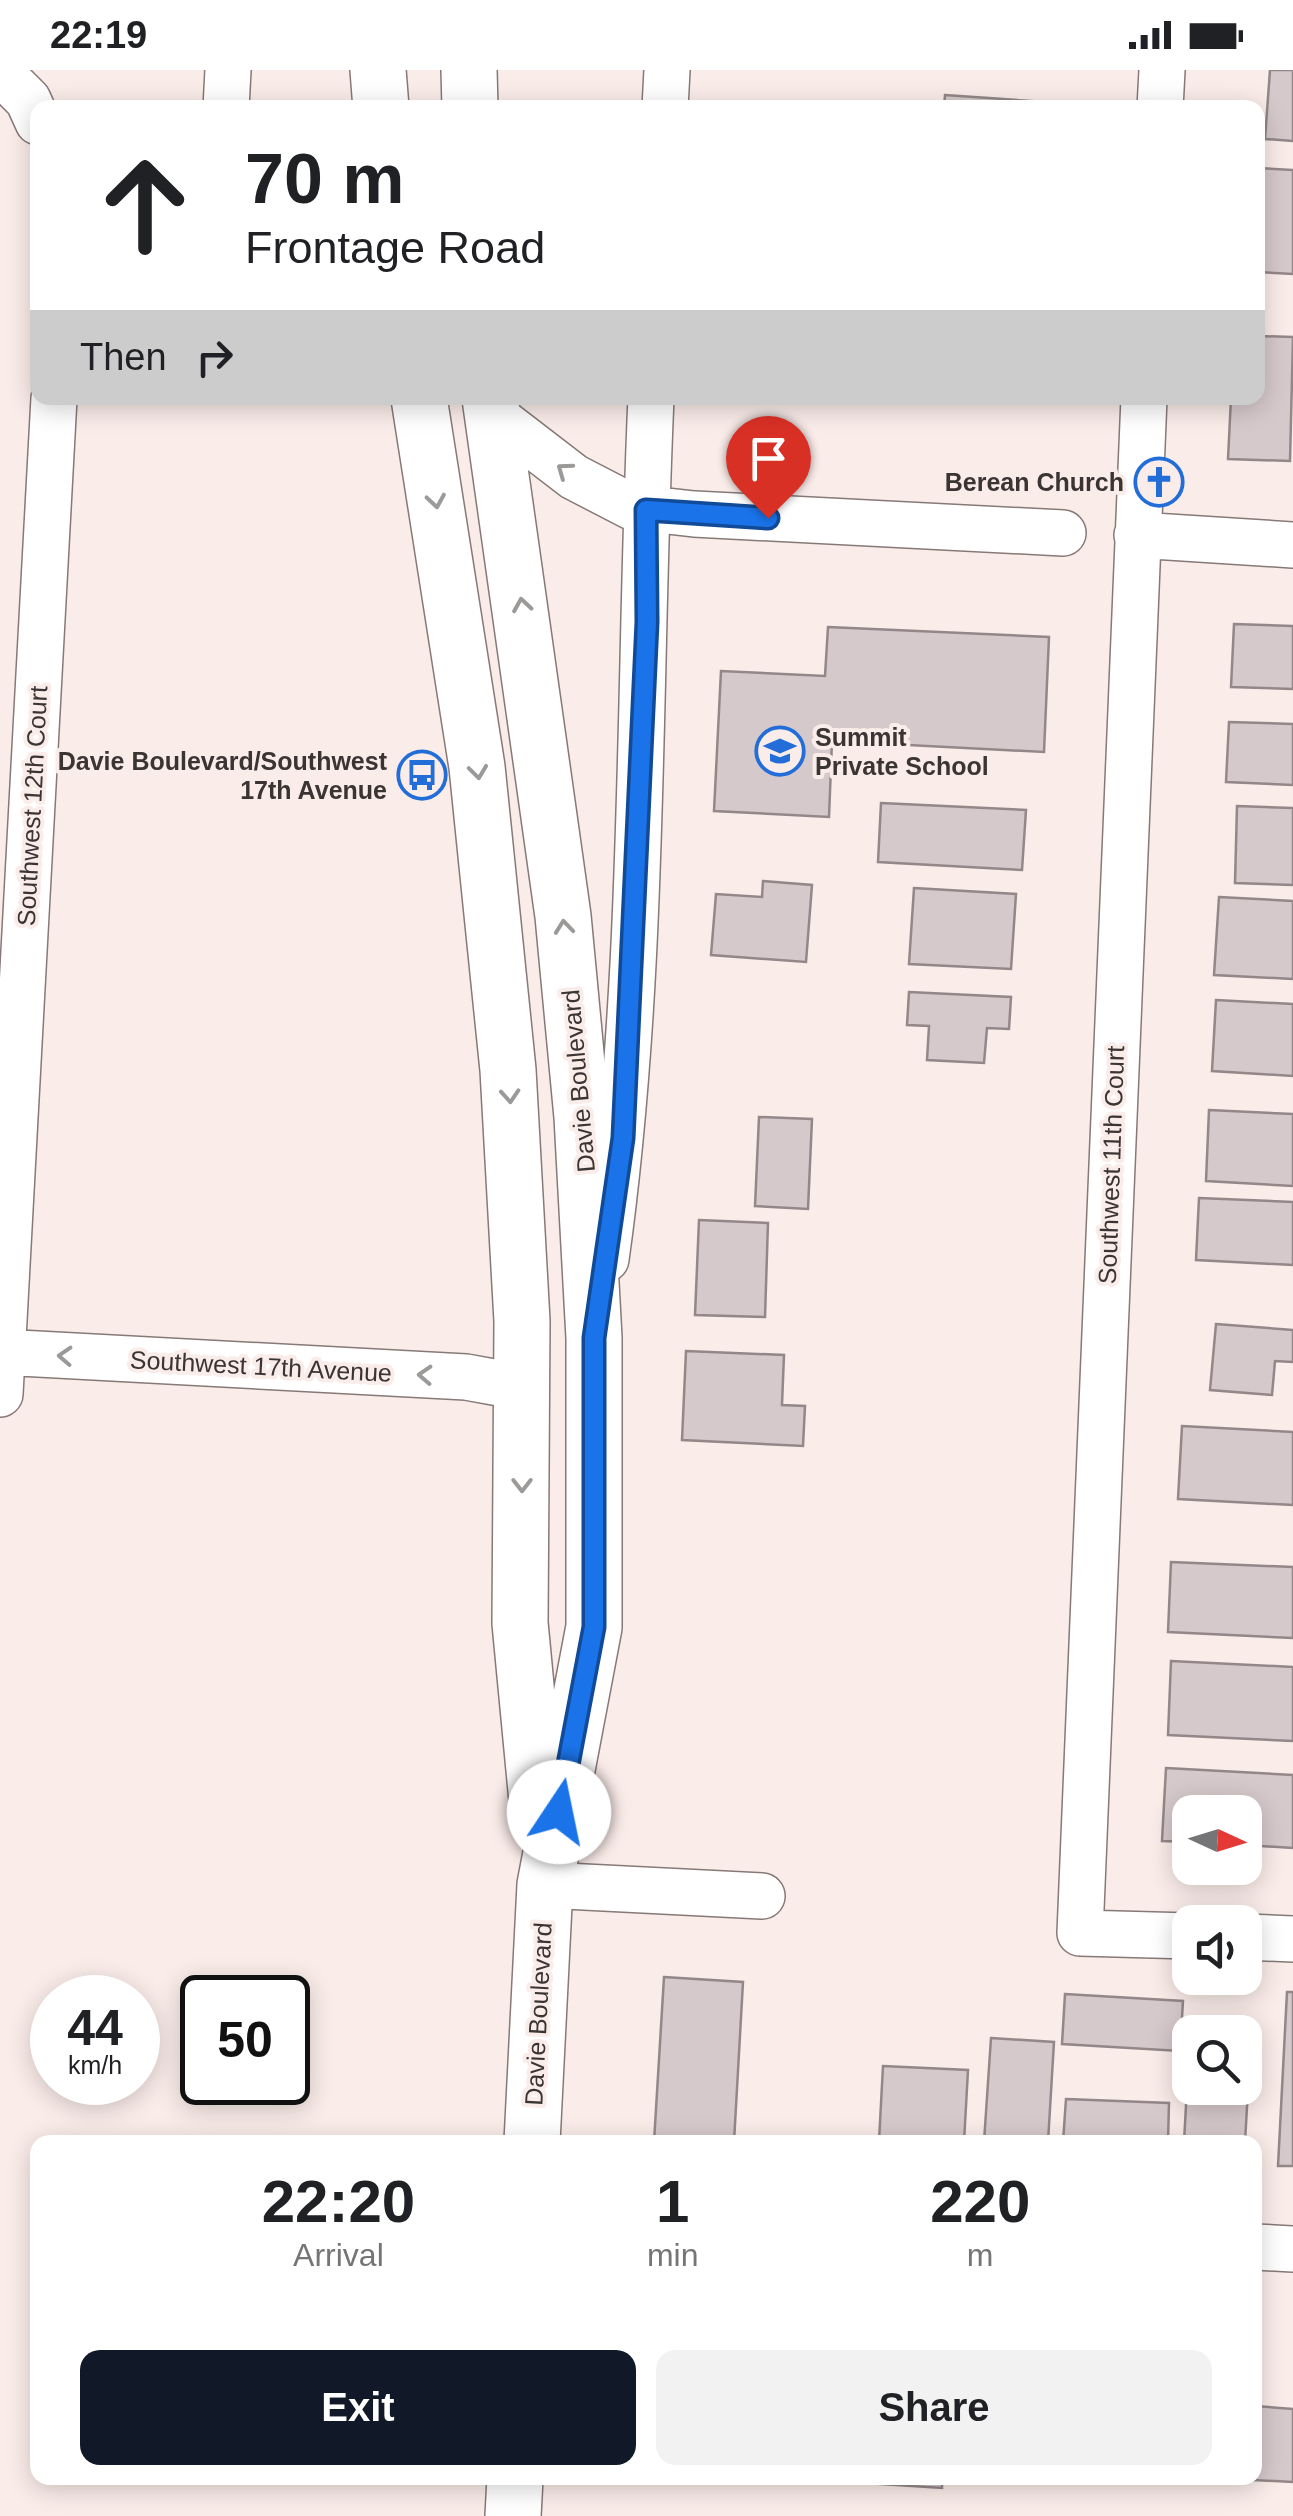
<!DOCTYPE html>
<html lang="en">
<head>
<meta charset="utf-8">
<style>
	:root { --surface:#fff; --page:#f2f2f2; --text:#202124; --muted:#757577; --accent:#111827 }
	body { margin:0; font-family:Helvetica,sans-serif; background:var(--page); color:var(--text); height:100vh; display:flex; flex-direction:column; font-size:38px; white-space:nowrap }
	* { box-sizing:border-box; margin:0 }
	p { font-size:32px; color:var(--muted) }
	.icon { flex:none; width:55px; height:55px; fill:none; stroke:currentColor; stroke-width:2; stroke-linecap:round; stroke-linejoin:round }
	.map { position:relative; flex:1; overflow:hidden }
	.panel { position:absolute; left:30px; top:2065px; width:1232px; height:350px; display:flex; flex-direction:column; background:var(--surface); border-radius:20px; box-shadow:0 5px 25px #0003 }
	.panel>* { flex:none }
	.guide { position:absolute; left:30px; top:30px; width:1235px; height:305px; border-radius:20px; box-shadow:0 5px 25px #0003; background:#fff; color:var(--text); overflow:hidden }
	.needle { width:65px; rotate:94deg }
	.tools { position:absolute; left:1172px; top:1725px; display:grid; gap:20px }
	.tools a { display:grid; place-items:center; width:90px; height:90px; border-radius:20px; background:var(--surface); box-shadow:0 5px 25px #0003; font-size:50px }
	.speed { position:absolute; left:30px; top:1905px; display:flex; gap:20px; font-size:50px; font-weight:700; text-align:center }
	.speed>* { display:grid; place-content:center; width:130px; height:130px; border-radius:50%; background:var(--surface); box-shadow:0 5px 25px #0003; line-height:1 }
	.speed small { font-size:25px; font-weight:400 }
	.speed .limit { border:5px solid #111; border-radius:15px; background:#fff; color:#111 }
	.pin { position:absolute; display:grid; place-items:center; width:85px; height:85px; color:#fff; margin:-102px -42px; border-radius:50% 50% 50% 0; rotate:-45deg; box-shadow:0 0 10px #0007 }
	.pin .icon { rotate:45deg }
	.me { position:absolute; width:110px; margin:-55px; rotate:11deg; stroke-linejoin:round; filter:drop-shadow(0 0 8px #0008) }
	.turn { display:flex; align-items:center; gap:35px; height:210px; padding:0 50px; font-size:45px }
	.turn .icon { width:130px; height:130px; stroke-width:2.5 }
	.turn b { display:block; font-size:70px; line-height:85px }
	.then { display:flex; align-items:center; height:95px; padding:0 50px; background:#0003; gap:20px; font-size:38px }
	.eta { display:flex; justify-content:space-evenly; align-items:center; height:170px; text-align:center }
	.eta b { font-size:60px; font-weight:800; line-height:70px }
	.button { display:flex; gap:20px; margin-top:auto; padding:20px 50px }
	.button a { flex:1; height:115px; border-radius:20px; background:var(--accent); color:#fff; font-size:40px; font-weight:800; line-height:115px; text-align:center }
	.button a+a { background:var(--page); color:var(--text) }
	.status { display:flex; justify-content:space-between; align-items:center; height:70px; padding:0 50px; background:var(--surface); direction:ltr }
	.status svg { height:28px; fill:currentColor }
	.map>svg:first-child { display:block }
</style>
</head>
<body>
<div class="status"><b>22:19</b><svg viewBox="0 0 49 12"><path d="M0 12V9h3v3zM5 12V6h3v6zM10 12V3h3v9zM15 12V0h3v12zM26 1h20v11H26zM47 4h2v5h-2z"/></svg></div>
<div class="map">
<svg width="1293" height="2446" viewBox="0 0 1293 2446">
	<rect width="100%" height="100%" fill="#faece9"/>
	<!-- building -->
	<path fill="#d6c9cb" stroke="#938789" stroke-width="2.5" d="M1270,0H1293V71L1265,69Z
		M945,25L1075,34V38H944Z
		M1258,98L1293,100V204L1258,202Z
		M1258,266L1293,267L1290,391L1228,389L1231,328H1258Z
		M1234,554L1293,556V619L1231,617Z
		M828,557L1049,567L1044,682L832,671L829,747L714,741L721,601L825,606Z
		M1229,652L1293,654V715L1226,712Z
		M881,733L1026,740L1022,800L878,792Z
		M1237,736L1293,738V815L1235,813Z
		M763,811L812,815L806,892L711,885L716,824L762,827Z
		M914,818L1016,824L1011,899L909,894Z
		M1219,827L1293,831V909L1214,905Z
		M909,922L1011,927L1009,959L987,958L984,993L927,990L929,956L907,955Z
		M1216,930L1293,934V1006L1212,1001Z
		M1209,1040L1293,1044V1116L1206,1111Z
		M759,1047L812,1049L808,1139L755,1136Z
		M1199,1128L1293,1132V1195L1196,1190Z
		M699,1150L768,1153L765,1247L695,1245Z
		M1216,1254L1293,1260V1292L1275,1291L1272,1325L1210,1320Z
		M686,1281L784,1285L782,1335L805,1336L803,1376L682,1370Z
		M1182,1356L1293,1362V1435L1178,1429Z
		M1171,1492L1293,1497V1568L1168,1562Z
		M1171,1591L1293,1597V1671L1168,1665Z
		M1166,1698L1293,1705V1778L1245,1775V1742H1190V1772L1162,1771Z
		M664,1907L743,1912L734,2072H654Z
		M1287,1922H1293V2096H1278Z
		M1065,1924L1183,1931L1180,1981L1062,1974Z
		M991,1968L1054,1972L1048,2072H984Z
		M1189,1981L1190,2018H1245V1983L1250,1984L1245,2072H1184Z
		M883,1996L968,2000L964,2072L879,2071Z
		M1066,2029L1169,2033L1168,2072H1063Z
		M1255,2336L1293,2339V2412L1214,2408H1255Z
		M786,2408H942V2418Z"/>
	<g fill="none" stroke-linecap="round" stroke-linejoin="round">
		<!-- street casing -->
		<g stroke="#867977" stroke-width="48">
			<path id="street" d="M0,2L28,30L38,52
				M226,38L228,0
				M665,38L667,0
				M1160,38L1162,0
				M1144,328L1080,1863L1190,1866
				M492,344L574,407L632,437L694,444L1063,463
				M1137,465L1293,475
				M606,1189C646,904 638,614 651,328
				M0,1282L466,1307L521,1317
				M0,1324L54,328
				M545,1815L762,1826
				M1245,1867L1293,1869
				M1255,2177L1293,2179"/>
		</g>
		<!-- secondary casing -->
		<g stroke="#867977" stroke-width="58">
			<path id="secondary" d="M378,0L381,38
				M469,0L470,38
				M419,328L477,697L508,1000L522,1251L520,1553L539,1752
				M490,328L563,846L582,1047L594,1268V1557L545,1815L532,2072
				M513,2446L515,2408"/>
		</g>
		<!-- street -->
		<use href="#street" stroke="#fff" stroke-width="45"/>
		<!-- secondary -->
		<use href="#secondary" stroke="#fff" stroke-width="55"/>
	</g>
	<!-- one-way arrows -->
	<defs><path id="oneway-chevron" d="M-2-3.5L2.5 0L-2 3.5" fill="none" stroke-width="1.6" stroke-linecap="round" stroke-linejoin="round" transform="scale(2.5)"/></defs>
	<g stroke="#9c9a99">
		<use href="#oneway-chevron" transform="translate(564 400) rotate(-144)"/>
		<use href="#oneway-chevron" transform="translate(436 431) rotate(81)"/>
		<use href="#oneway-chevron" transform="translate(522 535) rotate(-99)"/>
		<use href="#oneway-chevron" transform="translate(478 702) rotate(83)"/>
		<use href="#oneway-chevron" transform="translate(564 857) rotate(-96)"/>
		<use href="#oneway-chevron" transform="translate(510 1026) rotate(86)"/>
		<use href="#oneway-chevron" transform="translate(65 1286) rotate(-177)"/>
		<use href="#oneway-chevron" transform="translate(425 1305) rotate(-177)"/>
		<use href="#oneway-chevron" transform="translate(522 1415) rotate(90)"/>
	</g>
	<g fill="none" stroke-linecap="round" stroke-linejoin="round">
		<!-- route casing -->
		<g stroke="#114b97" stroke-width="25">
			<path id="route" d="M559,1742L594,1557V1268L623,1068L647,552L646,440L768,448"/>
		</g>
		<!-- route -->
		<use href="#route" stroke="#1a73e8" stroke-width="18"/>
	</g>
	<!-- icons -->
	<defs>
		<g id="church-ring" transform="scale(2.5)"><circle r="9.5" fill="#faece9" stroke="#236dd9" stroke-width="1.5"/><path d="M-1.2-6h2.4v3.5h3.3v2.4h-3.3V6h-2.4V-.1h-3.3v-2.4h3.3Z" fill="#236dd9"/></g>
		<g id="school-ring" transform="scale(2.5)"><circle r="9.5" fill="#faece9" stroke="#236dd9" stroke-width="1.5"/><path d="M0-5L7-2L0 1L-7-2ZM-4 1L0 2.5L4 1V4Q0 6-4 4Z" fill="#236dd9"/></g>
		<g id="bus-ring" transform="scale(2.5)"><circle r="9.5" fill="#faece9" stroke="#236dd9" stroke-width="1.5"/><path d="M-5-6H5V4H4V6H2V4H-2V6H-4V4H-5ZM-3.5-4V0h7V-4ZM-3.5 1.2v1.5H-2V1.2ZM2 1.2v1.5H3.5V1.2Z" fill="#236dd9"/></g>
	</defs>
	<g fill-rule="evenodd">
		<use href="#church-ring" x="1159" y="412"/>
		<use href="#school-ring" x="780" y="681"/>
		<use href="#bus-ring" x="422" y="705"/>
	</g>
	<g text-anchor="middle" stroke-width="8" stroke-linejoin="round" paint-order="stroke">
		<!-- poi labels -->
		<g font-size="25" font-weight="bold" fill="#3a3433" stroke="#faece9" text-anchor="end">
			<text x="1124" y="421">Berean Church</text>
			<text x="815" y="676" text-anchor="start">Summit<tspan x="815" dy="29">Private School</tspan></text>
			<text x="387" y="700">Davie Boulevard/Southwest<tspan x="387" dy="29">17th Avenue</tspan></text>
		</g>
		<!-- street labels -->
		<g font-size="25" fill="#3a3433" stroke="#faece9">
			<text transform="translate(32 736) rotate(-87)" y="9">Southwest 12th Court</text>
			<text transform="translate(578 1011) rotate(-95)" y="9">Davie Boulevard</text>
			<text transform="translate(1111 1095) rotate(-88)" y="9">Southwest 11th Court</text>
			<text transform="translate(261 1296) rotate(3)" y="9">Southwest 17th Avenue</text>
			<text transform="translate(538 1944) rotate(-87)" y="9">Davie Boulevard</text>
		</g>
	</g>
</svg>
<div class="tools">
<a><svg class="needle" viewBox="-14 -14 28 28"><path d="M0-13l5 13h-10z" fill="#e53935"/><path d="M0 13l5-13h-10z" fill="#757577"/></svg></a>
<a><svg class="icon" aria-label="sound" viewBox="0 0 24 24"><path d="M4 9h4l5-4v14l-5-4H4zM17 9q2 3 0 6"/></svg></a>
<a><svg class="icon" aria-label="search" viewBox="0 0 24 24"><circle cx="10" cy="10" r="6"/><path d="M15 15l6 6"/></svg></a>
</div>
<div class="speed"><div>44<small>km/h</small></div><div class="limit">50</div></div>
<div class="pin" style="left:768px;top:448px;background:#d93025"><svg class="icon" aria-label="arrive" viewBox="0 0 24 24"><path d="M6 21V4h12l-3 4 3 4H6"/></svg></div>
<svg class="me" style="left:559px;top:1742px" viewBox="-20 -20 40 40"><circle r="19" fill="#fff"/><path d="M0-13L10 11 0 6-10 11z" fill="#1a73e8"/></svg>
<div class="guide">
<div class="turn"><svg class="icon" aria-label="ahead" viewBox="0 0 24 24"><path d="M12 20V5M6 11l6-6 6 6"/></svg><div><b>70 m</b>Frontage Road</div></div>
<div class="then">Then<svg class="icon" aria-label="right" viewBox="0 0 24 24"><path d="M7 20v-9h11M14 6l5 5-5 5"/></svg></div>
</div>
<section class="panel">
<div class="eta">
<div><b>22:20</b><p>Arrival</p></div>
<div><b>1</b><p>min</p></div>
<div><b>220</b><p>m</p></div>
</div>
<div class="button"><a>Exit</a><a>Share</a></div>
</section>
</div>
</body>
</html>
